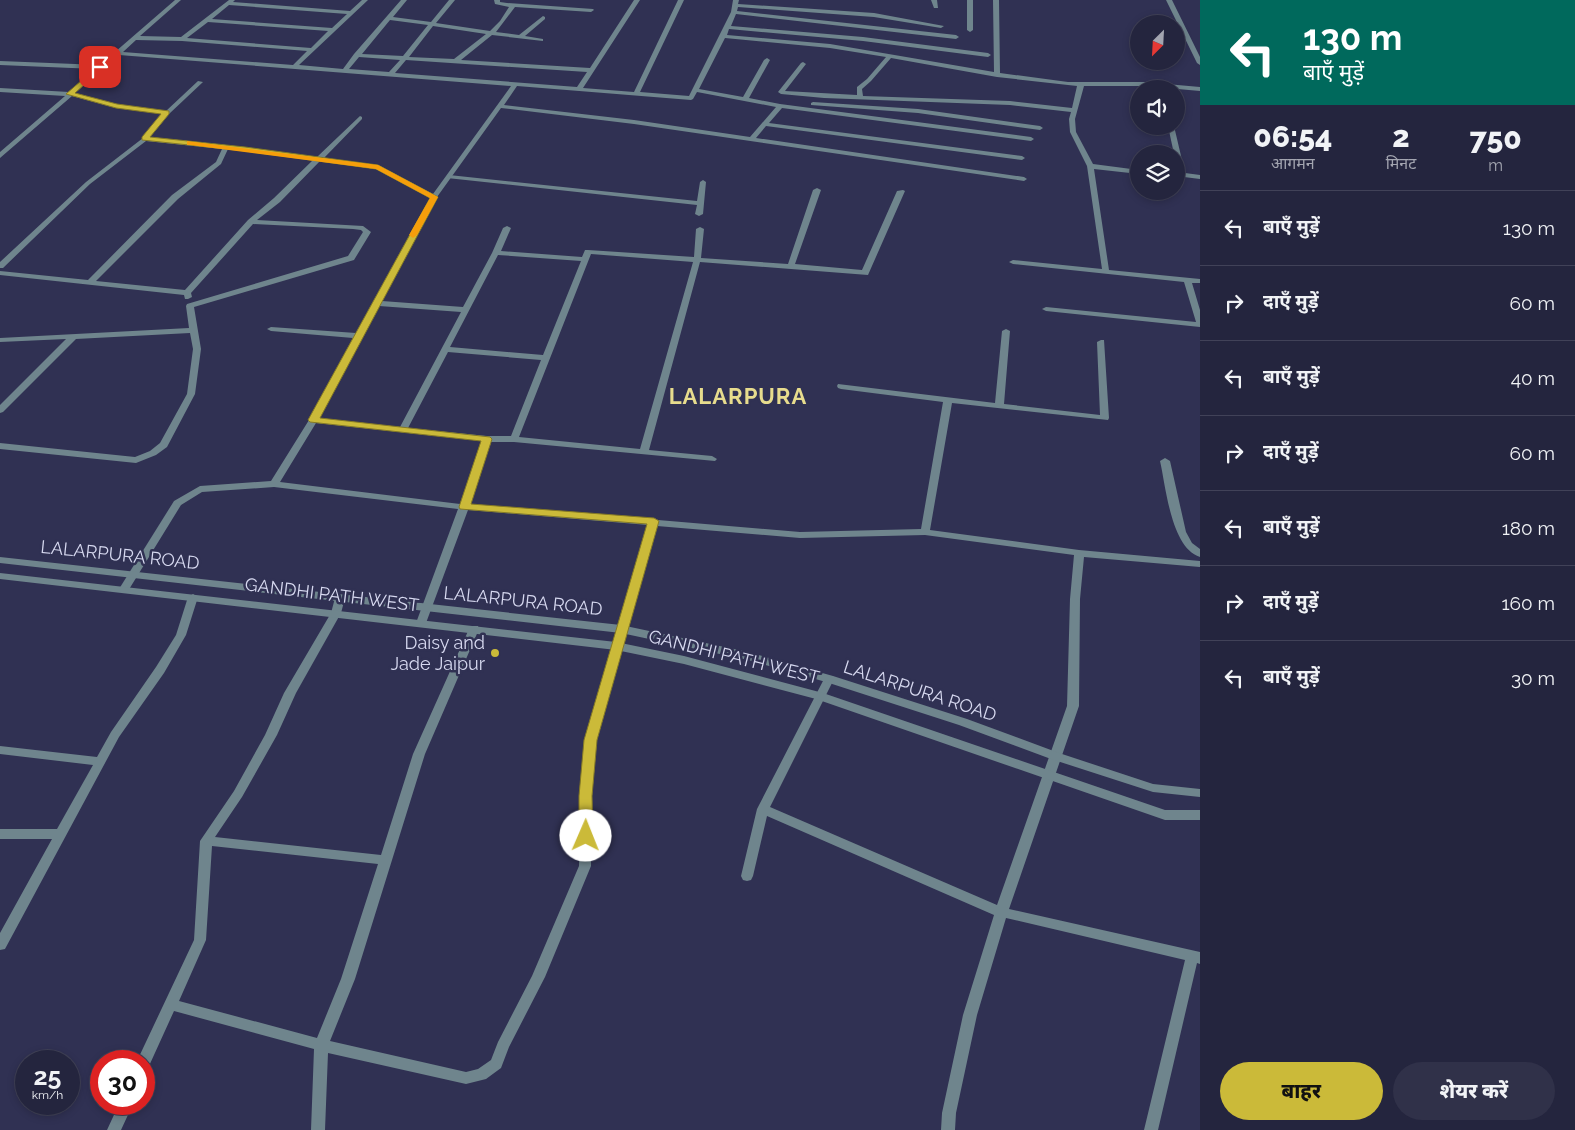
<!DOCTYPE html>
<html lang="hi">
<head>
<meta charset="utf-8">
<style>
	:root { --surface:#24253e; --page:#303149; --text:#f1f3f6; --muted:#a3a5b0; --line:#414258; --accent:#cbba39 }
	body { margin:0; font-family:Raleway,"Noto Sans Devanagari",sans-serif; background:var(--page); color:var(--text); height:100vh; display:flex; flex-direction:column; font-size:19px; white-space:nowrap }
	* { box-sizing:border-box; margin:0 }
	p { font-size:16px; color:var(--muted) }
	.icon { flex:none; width:28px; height:28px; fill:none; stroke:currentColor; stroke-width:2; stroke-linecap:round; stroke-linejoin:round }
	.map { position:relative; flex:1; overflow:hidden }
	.details { display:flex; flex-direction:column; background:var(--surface); width:375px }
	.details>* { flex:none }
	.guide { background:#00695c; color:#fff; overflow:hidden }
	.needle { width:32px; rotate:204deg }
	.fabs { position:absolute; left:1130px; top:15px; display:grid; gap:10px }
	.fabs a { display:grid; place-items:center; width:55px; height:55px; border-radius:50%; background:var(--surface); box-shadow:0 2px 8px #0003,0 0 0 1px var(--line); font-size:25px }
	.speed { position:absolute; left:15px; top:1050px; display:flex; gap:10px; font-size:25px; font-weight:700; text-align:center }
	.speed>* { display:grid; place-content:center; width:65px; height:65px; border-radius:50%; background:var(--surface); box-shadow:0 2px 8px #0003,0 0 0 1px var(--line); line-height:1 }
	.speed small { font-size:12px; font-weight:400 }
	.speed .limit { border:8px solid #d22; background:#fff; color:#111 }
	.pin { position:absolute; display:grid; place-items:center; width:42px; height:42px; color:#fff; margin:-21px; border-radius:10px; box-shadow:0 2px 8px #0006 }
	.me { position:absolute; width:55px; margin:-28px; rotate:1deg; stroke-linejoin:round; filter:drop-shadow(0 0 4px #0008) }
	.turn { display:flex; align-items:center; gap:18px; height:105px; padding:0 20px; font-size:22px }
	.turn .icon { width:65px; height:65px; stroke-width:2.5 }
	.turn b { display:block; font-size:35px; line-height:42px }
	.eta { display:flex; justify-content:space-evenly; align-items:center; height:85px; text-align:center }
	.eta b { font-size:30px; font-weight:800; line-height:35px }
	.action { display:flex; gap:10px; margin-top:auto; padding:10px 20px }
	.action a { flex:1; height:58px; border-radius:30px; background:var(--accent); color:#111; font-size:20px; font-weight:800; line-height:58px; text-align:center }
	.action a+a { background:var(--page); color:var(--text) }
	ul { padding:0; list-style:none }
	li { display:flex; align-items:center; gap:15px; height:75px; padding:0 20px; border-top:1px solid var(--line) }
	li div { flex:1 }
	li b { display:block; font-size:19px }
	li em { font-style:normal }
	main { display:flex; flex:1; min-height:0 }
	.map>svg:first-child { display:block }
</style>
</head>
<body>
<main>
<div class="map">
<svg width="1200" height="1130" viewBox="0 0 1200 1130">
	<rect width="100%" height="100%" fill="#303153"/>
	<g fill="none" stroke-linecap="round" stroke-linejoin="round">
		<!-- service -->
		<path fill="#6f858d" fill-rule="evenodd" d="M449,175L697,201L700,182L703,180L706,182L703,214L699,216L695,214L697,205L447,178L446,177Z"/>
		<!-- minor -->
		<path fill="#6f858d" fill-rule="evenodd" d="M175,0H181L140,36L181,37L229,0H235L233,2L350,11L362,0H368L299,65L343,69L354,54L401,0H407L393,17L431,22L449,0H455L436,23L490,31L500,21L509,7L495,4L494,0H500V2L507,3L593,9L594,10L591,12L515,7L496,32L519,35L543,16L545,17V19L525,36L543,39V41L492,35L461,60L590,68L634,0H640L583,88L634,92L678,0H684L640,92L689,96L731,12L733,0H739L738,4L874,13L944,26L941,28L874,17L738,7L737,11L956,35L959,37L956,39L736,14L731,26L863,37L988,53L991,55L988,57L863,41L729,29L727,35L830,44L994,72L993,0H999L1000,73L1068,82H1144L1200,87V91L1144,86H1084L1075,119L1076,132L1093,164L1139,170V174L1094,169L1109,270L1200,279V283H1192L1200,310V327L1046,311L1042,309L1046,307L1196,322L1184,282L1013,264L1009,262L1013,260L1102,269L1087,166L1070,132L1069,119L1071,112L1010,105L824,98L781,94L778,92L801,63L803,62L806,64L785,91L857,95V87L867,79L886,57L830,48L725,38L699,89L743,97L764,60L767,58L770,60L749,98L780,104L1031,137L1034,139L1031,141L782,108L769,123L1022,156L1025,158L1022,160L766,126L756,138L1024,177L1027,179L1024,181L634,124L501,108L437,197L382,301L463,307L492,253L503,228L507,226L511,228L501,251L582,257L585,250H588L694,257L696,229L700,227L704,229L701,258L788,264L813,190L817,188L821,190L795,264L862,270L897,191L903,190L905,191L868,275L700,262L649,450L712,456L717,459L715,461L514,442H491L470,505L650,520L654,518L658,520L800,532L921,529L943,402L841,389L838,388L837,386L838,384L995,403L1002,331L1006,329L1010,331L1004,404L1100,415L1097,342L1101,340H1104L1109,418L1108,420L952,403L930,530L1079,550L1200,561V567L1084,557L1080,599L1079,706L1009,909L1200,952V964L1197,963L1158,1130H1144L1185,960L1006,918L977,1015L956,1113L955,1130H941L942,1113L963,1015L994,915L767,816L753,876L751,880L747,881L743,880L741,876L757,809L824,679L825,676H833L834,679L770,807L997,905L1067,706L1070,599L1074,555L925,535L800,538L657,526L597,740L592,796L591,866L545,977L509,1047L501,1068L486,1079L466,1084L328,1053L325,1130H311L314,1049L174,1011L149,1066L144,1068V1061H137L194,940L200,841L234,791L265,735L284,693L331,613L335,598L340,595L345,598L341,613L296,693L277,735L242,797L215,837L381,855L413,754L469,629L470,626H478L479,629L425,754L355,979L330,1041L466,1072L478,1069L491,1060L498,1042L532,976L579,866L580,796L585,740L648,525L468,510L426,623L421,627L416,623L458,509L274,487L202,492L181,505L128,591H120L119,589L174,501L200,486L271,481L309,420L353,338L271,331L267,329L271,327L356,333L430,198L376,169L320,161L280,202L257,220L363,226L371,232L354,260L194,307L201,349L195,394L167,447L156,455L136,463L0,449V443L135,457L150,451L160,443L187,394L193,349L190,333L76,339L3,412L0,413V405L66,339L0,342V338L189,328L186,306L187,304L348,256L363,232L361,230L353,229L253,224L191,293L192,297L188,299H185L184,295L0,275V271L88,280L172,195L216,162L222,149L146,141L90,184L3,268H0V262L86,182L143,138L162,114L116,108L72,96L0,158V152L65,96L0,92V88L69,92L96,69L0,65V61L100,65ZM229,5L347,14L332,28L212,19ZM390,20L428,25L403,56L362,54ZM208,22L328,31L311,48L187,38ZM433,26L486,34L454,59L409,57ZM136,40L182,41L307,51L293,65L123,52ZM119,55L511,86L433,194L380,166L324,158L362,119V117L360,116L317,157L226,145L150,137L169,114L203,82L198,81L166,111L116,104L75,93ZM359,57L400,60L389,72L349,69ZM891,58L997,77L1077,86L1072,108L1010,101L863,96L862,89L871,81ZM406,60L587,72L577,87L395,73ZM517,86L691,100L693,99L697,92L776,107L750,137L634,120L504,105ZM228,149L313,160L274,198L248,220L185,290L96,281L178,199L221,164ZM591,254L693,262L640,449L519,437ZM498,255L581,261L543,355L450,347ZM379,306L461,312L400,427L319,418ZM448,352L541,360L511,436H487L408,428ZM316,423L482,441L460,504L280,482ZM212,846L378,864L341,979L317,1038L179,1001L206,940Z
			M931,0H937L938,8H934Z
			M967,0H973V30L970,32L967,30Z
			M1166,0H1172L1200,57V65L1197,63Z
			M813,102L918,109L1040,126L1043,128L1040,130L918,113L811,105V103Z
			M1168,126H1174L1185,173L1200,175V179L1176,176V172H1178L1176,154H1174Z
			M1165,458L1170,461L1186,532L1192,543L1200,549V557C1171,548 1166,487 1160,461Z
			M193,594L198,597L186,635L164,673L119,737L5,949L0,950V933L52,839H0V829H57L93,765L0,754V746L97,757L111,732L156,667L176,635L188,597Z
			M119,1104H133L121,1130H107Z"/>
		<!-- tertiary -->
		<path fill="#6f858d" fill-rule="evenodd" d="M0,557L621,625L748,652L833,676L967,719L1059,753L1153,784L1200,789V797L1153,792L1051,759L959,725L826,682L748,660L621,633L0,563Z
			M0,573L616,642L684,656L823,693L1165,810H1200V820H1165L816,699L684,664L616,650L0,579Z"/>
	</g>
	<!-- route -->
	<path fill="#cbba39" stroke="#847925" d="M98,66L104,67L75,93L117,104L169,111V114L150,137L245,147L378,165L438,197L320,418L490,437L492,439L471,504L654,518L659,521L597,740L592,796L593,836L591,839L586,841L581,839L579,836V796L584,740L647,524L460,509L459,507L481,441L310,422L308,420L430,198L376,169L245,151L142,140V137L161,114L116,108L66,94Z"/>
	<!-- slow -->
	<path fill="#f59e0b" d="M187,141L378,165L438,197L417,235L413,238L409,235L430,198L376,169L190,145H187Z"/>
	<!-- markers -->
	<circle fill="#cbba39" stroke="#303153" stroke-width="2" cx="495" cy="653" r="5"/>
	<g text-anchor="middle" stroke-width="5" stroke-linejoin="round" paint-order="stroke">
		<!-- street labels -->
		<g font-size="18" fill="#d7d9f0" stroke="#303153">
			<text transform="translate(120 555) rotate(6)" y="6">LALARPURA ROAD</text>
			<text transform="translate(332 595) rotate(7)" y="6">GANDHI PATH WEST</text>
			<text transform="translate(523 601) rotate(6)" y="6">LALARPURA ROAD</text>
			<text transform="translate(734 657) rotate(14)" y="6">GANDHI PATH WEST</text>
			<text transform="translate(920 691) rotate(18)" y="6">LALARPURA ROAD</text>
		</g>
		<!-- poi labels -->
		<g font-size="18" fill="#d7d9f0" stroke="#303153" text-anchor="end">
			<text x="485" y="649">Daisy and<tspan x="485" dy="21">Jade Jaipur</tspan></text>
		</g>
		<!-- district labels -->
		<g font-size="22" font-weight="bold" letter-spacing="1" fill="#e7dc8d" stroke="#303153">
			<text x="738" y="404">LALARPURA</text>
		</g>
	</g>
</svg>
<div class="fabs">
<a><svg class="needle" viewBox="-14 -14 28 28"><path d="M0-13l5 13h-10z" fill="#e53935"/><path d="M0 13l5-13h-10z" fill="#a3a5b0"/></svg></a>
<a><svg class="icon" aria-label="sound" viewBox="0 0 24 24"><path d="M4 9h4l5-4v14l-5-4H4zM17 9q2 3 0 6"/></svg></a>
<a><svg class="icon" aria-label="layers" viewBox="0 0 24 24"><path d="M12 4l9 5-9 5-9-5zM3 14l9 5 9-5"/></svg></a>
</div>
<div class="speed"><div>25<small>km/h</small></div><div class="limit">30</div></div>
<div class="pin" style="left:100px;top:67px;background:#d93025"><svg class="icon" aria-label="arrive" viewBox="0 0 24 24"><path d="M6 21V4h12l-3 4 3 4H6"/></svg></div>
<svg class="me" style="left:586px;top:836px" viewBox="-20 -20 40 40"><circle r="19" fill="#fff"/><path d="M0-13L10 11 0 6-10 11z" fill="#cbba39"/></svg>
</div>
<section class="details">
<div class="guide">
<div class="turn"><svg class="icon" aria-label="left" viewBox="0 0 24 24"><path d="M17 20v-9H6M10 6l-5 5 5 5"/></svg><div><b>130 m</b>बाएँ मुड़ें</div></div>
</div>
<div class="eta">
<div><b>06:54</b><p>आगमन</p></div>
<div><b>2</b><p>मिनट</p></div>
<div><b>750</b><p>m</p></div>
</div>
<ul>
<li><svg class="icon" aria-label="left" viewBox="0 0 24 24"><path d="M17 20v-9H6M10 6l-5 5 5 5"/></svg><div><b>बाएँ मुड़ें</b></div><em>130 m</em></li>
<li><svg class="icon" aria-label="right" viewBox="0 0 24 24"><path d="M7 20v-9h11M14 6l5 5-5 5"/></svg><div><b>दाएँ मुड़ें</b></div><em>60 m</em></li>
<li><svg class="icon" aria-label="left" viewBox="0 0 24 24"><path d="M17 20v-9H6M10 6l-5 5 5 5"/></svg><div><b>बाएँ मुड़ें</b></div><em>40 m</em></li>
<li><svg class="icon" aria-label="right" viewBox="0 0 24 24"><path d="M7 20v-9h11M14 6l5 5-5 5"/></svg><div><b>दाएँ मुड़ें</b></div><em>60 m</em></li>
<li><svg class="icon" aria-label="left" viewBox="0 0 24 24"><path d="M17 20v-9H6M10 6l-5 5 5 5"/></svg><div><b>बाएँ मुड़ें</b></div><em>180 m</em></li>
<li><svg class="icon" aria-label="right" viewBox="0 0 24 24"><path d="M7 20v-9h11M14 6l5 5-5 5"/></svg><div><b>दाएँ मुड़ें</b></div><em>160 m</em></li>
<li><svg class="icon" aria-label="left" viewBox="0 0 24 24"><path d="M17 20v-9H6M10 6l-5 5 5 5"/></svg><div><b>बाएँ मुड़ें</b></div><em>30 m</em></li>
</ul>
<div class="action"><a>बाहर</a><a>शेयर करें</a></div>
</section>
</main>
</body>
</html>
